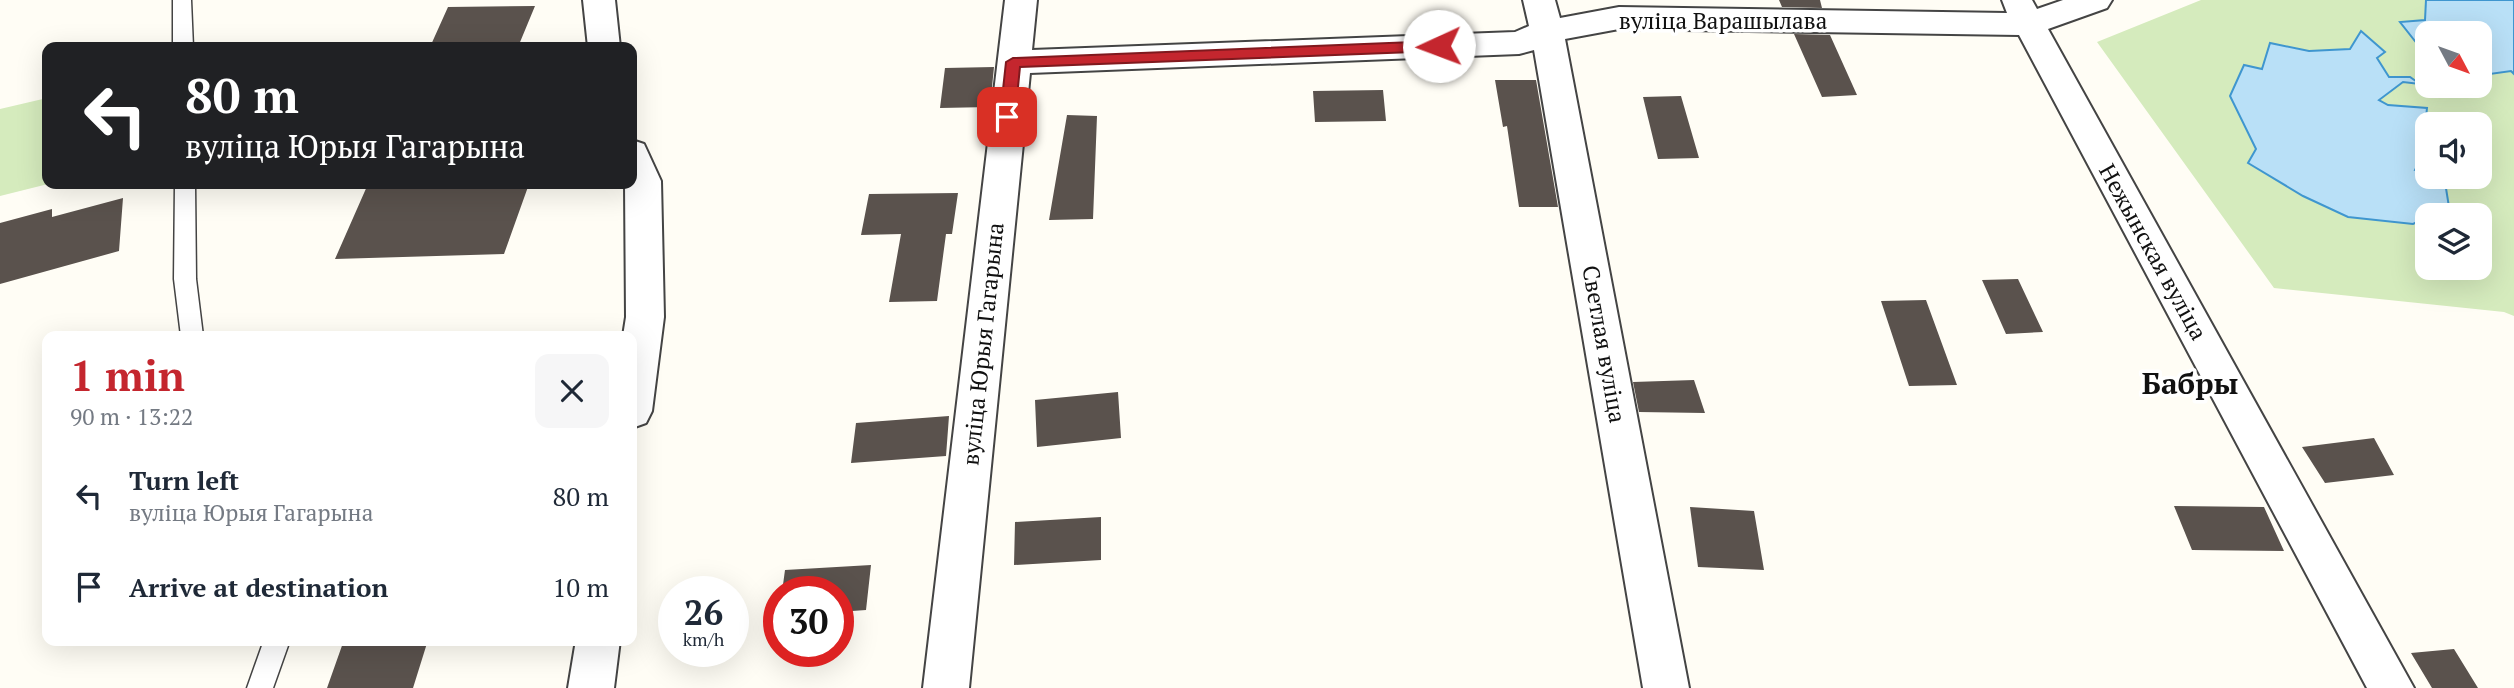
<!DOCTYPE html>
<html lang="en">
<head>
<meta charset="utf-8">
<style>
	:root { --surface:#fff; --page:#f6f6f7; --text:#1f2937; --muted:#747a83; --accent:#c4262e }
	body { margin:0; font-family:"PT Serif",serif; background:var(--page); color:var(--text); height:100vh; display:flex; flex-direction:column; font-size:26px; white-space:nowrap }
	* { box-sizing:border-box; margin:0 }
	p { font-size:23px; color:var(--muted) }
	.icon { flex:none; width:38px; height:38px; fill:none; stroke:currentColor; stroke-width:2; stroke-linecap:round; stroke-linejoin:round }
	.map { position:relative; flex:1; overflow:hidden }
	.details { position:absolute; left:42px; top:331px; width:595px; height:315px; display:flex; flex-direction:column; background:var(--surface); border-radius:14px; box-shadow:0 7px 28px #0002 }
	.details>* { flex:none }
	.banner { position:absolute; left:42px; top:42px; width:595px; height:147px; border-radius:14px; box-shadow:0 7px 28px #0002; background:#202124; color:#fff; overflow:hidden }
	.needle { width:46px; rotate:131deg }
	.controls { position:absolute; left:2415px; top:21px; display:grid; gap:14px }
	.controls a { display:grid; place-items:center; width:77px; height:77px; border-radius:14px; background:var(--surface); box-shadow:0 7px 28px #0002; font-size:35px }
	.speed { position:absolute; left:658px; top:576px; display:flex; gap:14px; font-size:35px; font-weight:700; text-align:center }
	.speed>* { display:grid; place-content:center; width:91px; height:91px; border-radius:50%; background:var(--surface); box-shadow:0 7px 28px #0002; line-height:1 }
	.speed small { font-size:18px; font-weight:400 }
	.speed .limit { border:10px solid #d22; background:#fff; color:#111 }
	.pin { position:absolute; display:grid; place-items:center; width:60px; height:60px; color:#fff; margin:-30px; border-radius:14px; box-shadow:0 4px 10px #0006 }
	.me { position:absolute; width:77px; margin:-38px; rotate:268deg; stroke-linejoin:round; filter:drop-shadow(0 0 5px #0008) }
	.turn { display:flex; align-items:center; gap:24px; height:147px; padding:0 28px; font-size:32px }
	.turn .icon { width:91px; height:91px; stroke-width:2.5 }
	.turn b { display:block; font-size:49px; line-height:60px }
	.round { display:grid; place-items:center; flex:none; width:74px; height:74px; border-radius:14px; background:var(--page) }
	.summary { display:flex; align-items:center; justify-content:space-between; height:119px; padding:0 28px }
	h1 { font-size:42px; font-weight:600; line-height:52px; color:var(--accent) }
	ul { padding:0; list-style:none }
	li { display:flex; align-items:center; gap:21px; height:91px; padding:0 28px }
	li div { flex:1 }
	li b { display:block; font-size:26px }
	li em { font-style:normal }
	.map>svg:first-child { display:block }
</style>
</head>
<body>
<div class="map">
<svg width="2514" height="688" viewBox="0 0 2514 688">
	<rect width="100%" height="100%" fill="#fffdf5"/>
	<!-- green -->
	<path fill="#d5ebbd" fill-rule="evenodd" d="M2201,0H2514V316L2504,312L2274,288L2097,42ZM2427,33H2480V86H2427ZM2427,124H2480V177H2427ZM2427,215H2480V268H2427Z
		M47,98L48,184L0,196V109Z"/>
	<!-- water -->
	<path fill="#b9e0f7" stroke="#3f96cf" stroke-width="2" d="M2426,0H2514V74L2511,71L2490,74L2480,63V33H2427V49L2422,50L2400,22L2425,20Z
		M2361,31L2385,52L2377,58L2389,77H2410L2420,84L2403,82L2379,100L2388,105L2427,108L2424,137L2427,142V157L2423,156L2415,170L2445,182L2449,207L2413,224L2348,217L2303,196L2248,163L2256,149L2230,96L2244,65L2262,69L2270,43L2309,51L2350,49Z"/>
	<!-- building -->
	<path fill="#5a524d" d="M1779,0H1820L1822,8L1782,7Z
		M535,6L518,47H430L448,7Z
		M1794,34L1830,35L1857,95L1822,97Z
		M994,67L990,107L940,108L945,68Z
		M1495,80H1536L1558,207H1519L1507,126L1503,127Z
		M1383,90L1386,121L1315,122L1313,91Z
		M1681,96L1699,158L1658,159L1643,97Z
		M1067,115L1097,116L1093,219L1049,220Z
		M368,184H529L504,254L335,259Z
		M958,193L952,234H946L937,301L889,302L901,234L861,235L869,194Z
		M123,198L119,251L0,284V223L52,209V217Z
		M2018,279L2043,332L2006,334L1982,280Z
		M1926,300L1957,385L1909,386L1881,301Z
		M1694,380L1705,413L1639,412L1633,382Z
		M1118,392L1121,438L1037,447L1035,400Z
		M949,416L946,456L851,463L856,423Z
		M2374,438L2394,475L2325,483L2302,447Z
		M2174,506L2264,507L2284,551L2192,550Z
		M1690,507L1754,511L1764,570L1698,567Z
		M1101,517V560L1014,565L1015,522Z
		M871,565L866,610L838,612V592H782L785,570Z
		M344,640H428L413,688H327Z
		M2454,649L2478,688H2432L2411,653Z"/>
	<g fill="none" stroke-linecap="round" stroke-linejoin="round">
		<!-- lane casing -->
		<g stroke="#444" stroke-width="3">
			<path id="lane" d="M173,0H191L193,47H173Z
				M175,184H195L196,279L203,336H181L174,279Z
				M264,640H290L273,688H247Z"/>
		</g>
		<!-- street casing -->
		<g stroke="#444" stroke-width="4">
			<path id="street" d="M583,0H615L620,47H588Z
				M1005,0H1037L1032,50L1515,32L1529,26L1523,0H1555L1560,18L1619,7L2007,13L2002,0H2032L2037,9L2063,0H2112L2107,8L2048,29L2414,688H2367L2019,35L1619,29L1565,39L1689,688H1643L1534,50L1519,54L1030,73L969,688H923Z
				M632,140L644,144L661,181L664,317L652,411L646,423L632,428V336H623L626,317L625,184H632Z
				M576,640H620L614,688H568Z"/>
		</g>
		<!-- lane -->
		<use href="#lane" fill="#fff" fill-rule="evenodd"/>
		<!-- street -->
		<use href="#street" fill="#fff" fill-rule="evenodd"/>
	</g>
	<!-- route -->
	<path fill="#c4262e" stroke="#7f191e" stroke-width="2" d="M1439,41L1446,46L1439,51L1020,67L1015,117L1007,122L1000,117L1006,62L1013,58Z"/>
	<g text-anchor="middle" stroke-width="7" stroke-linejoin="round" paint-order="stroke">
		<!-- street labels -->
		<g font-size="23" fill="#111" stroke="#fff">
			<text x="1723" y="29">вуліца Варашылава</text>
			<text transform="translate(2153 252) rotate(61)" y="8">Нежынская вуліца</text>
			<text transform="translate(983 344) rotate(-84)" y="8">вуліца Юрыя Гагарына</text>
			<text transform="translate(1604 344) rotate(80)" y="8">Светлая вуліца</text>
		</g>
		<!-- district labels -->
		<g font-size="30" font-weight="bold" fill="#111" stroke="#fff">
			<text x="2190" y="394">Бабры</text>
		</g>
	</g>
</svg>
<div class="controls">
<a><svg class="needle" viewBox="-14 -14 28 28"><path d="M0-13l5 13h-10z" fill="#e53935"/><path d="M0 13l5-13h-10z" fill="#747a83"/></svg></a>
<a><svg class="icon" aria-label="sound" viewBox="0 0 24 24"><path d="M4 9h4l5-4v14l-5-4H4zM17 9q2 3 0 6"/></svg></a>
<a><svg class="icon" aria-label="layers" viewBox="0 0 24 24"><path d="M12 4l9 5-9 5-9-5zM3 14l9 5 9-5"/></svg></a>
</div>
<div class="speed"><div>26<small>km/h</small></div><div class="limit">30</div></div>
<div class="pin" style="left:1007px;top:117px;background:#d93025"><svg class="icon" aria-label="arrive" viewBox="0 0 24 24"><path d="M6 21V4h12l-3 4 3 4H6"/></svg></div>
<svg class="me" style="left:1439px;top:46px" viewBox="-20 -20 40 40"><circle r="19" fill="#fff"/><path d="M0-13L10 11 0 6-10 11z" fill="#c4262e"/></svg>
<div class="banner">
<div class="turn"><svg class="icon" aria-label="left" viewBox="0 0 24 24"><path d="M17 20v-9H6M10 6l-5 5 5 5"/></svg><div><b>80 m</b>вуліца Юрыя Гагарына</div></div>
</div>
<section class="details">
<div class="summary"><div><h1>1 min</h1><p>90 m · 13:22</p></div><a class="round"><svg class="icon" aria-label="close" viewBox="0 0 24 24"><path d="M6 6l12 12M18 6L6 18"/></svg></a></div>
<ul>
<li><svg class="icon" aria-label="left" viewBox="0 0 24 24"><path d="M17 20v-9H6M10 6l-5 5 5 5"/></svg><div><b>Turn left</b><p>вуліца Юрыя Гагарына</p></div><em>80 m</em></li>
<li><svg class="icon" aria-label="arrive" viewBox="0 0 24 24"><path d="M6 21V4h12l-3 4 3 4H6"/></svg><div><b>Arrive at destination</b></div><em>10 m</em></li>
</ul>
</section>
</div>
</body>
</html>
